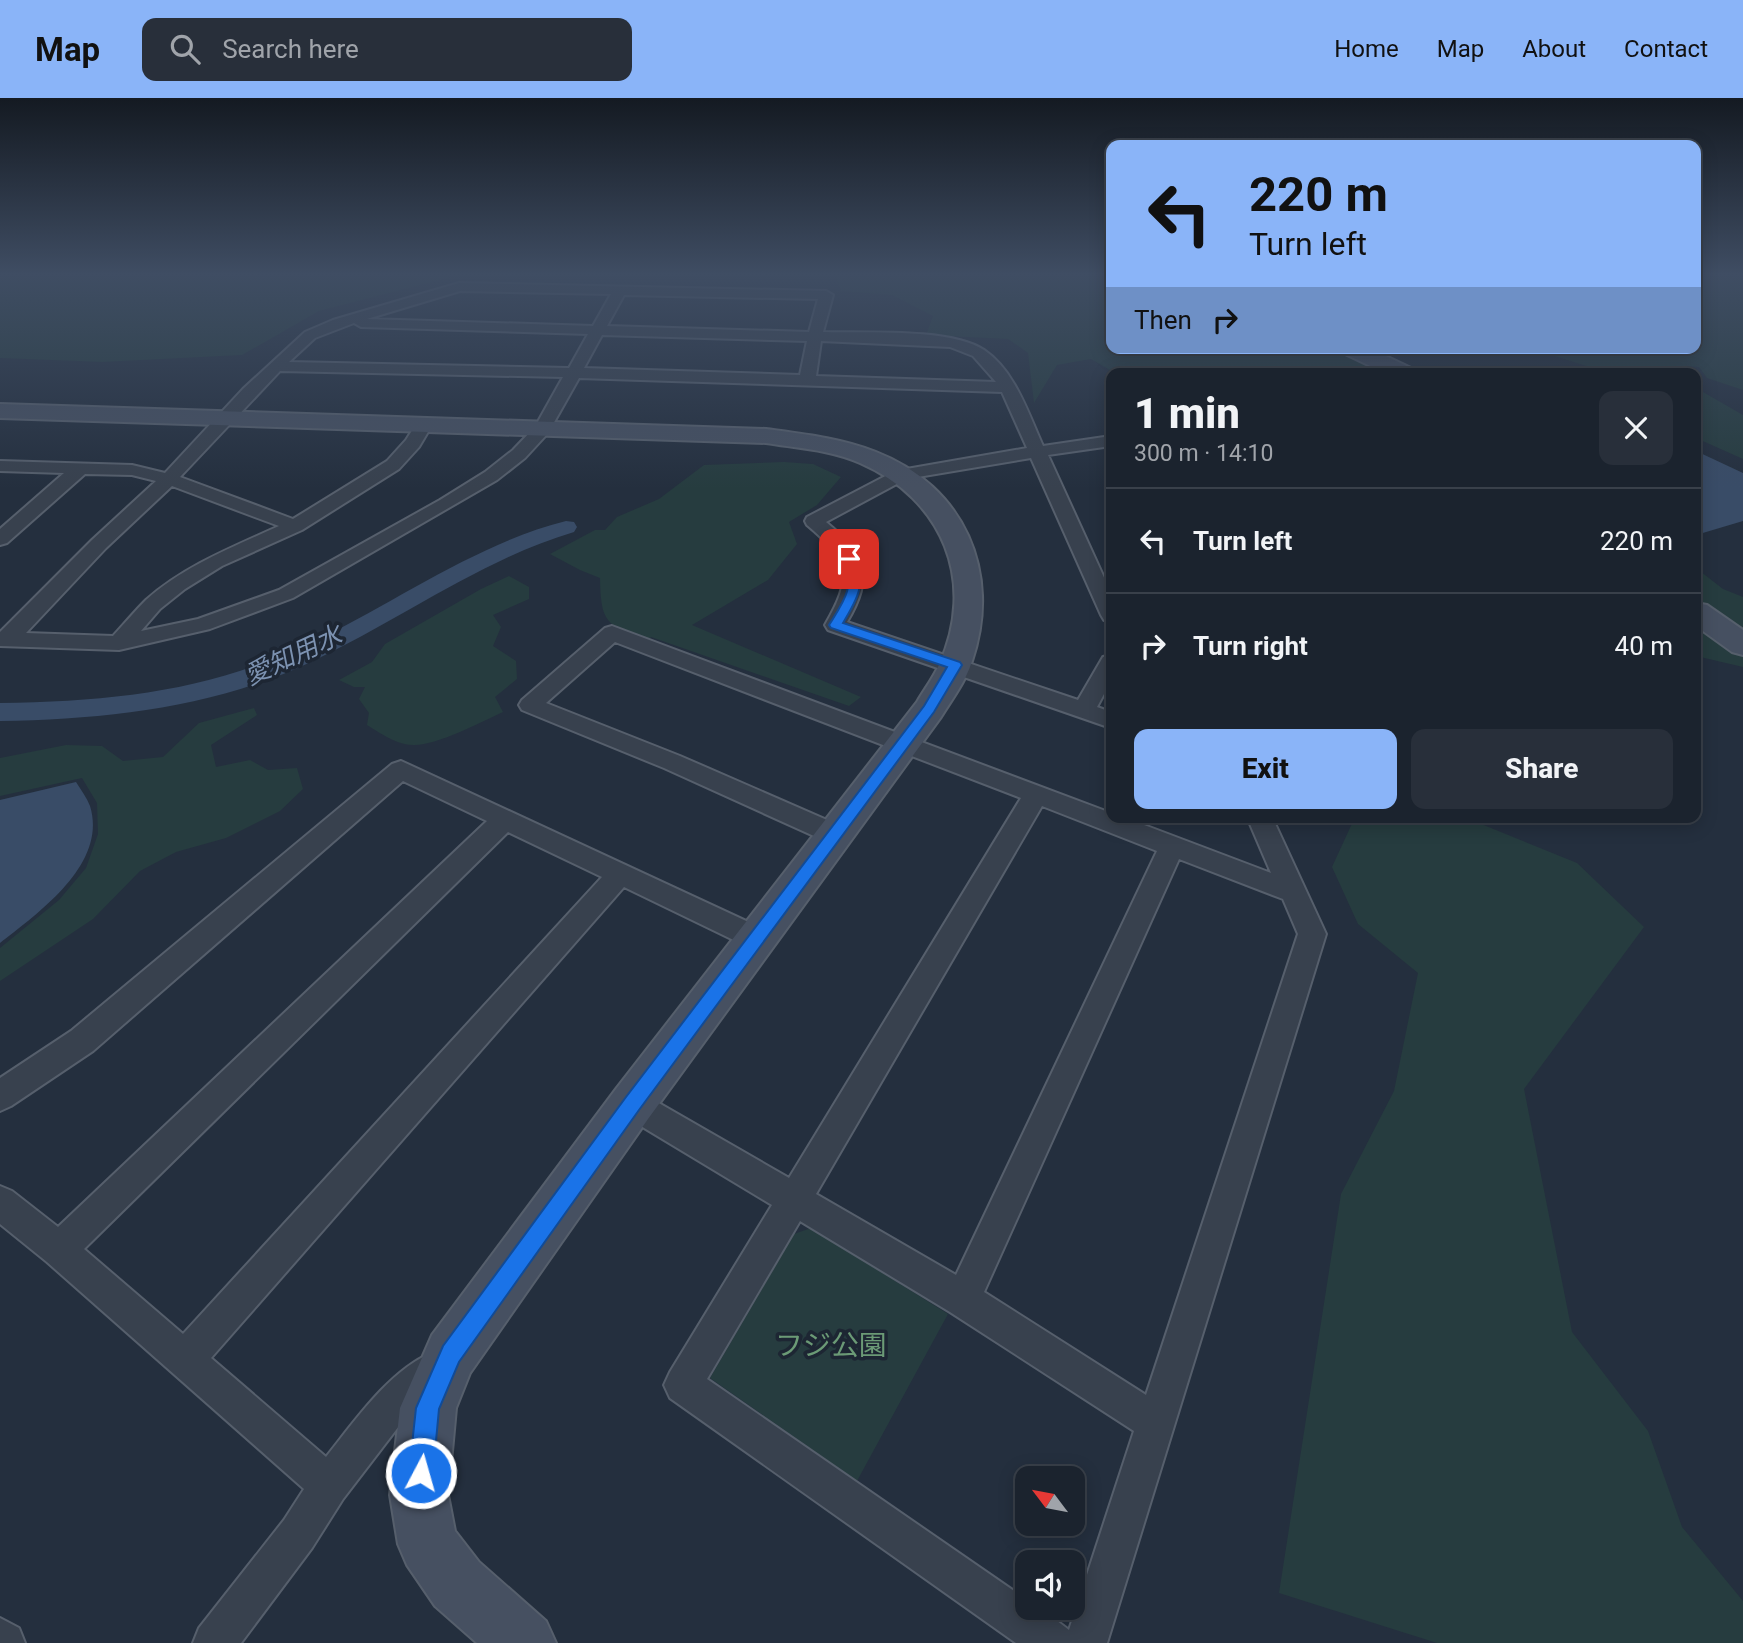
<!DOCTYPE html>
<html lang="en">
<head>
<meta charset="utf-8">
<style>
	:root { --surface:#1b232e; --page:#282f3a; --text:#f1f3f6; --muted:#a0a4aa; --line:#39404a; --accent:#8ab4f8 }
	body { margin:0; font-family:Roboto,"Noto Sans JP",sans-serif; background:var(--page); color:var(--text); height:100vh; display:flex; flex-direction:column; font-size:26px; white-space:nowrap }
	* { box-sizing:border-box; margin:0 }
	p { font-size:23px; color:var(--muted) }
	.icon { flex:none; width:38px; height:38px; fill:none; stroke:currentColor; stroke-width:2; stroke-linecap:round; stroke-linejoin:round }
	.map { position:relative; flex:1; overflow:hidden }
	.drawer { position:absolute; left:1106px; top:270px; width:595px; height:455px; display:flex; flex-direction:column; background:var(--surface); border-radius:14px; box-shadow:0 4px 18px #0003,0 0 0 2px var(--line) }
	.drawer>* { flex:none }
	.guide { position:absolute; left:1106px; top:42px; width:595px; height:214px; border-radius:14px; box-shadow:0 4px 18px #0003,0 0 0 2px var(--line); background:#8ab4f8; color:#111; overflow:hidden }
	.needle { width:46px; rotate:302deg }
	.fabs { position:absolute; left:1015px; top:1368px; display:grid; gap:14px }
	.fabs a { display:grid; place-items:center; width:70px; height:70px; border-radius:14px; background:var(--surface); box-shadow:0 4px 18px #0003,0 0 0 2px var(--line); font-size:35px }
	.pin { position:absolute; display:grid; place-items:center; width:60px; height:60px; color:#fff; margin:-30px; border-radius:14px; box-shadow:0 4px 10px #0006 }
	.me { position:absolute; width:77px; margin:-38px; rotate:6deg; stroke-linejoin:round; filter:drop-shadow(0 0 5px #0008) }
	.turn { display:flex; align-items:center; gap:24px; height:147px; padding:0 28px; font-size:32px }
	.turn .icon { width:91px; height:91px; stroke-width:2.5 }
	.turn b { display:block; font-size:49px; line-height:60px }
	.then { display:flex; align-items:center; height:66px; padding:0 28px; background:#0003; gap:14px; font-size:26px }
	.round { display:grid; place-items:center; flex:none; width:74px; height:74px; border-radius:14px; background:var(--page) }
	.head { display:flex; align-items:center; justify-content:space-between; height:119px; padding:0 28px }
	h1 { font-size:42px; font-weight:800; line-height:52px }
	.primary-button { display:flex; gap:14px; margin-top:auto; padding:14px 28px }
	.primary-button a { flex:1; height:80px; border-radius:14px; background:var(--accent); color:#111; font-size:28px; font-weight:800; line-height:80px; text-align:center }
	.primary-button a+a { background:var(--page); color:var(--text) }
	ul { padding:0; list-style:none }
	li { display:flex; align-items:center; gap:21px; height:105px; padding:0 28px; border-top:2px solid var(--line) }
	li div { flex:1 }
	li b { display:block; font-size:26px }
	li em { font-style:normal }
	header { display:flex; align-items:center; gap:42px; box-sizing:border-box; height:98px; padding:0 35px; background:var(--accent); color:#111 }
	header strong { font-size:33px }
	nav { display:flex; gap:38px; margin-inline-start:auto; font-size:24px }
	.search { width:490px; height:63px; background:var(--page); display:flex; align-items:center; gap:18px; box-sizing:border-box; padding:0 24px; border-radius:14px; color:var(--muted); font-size:26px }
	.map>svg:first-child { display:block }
</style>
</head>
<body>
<header>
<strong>Map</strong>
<div class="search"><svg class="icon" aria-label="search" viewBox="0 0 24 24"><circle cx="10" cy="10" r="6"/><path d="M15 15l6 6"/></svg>Search here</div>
<nav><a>Home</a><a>Map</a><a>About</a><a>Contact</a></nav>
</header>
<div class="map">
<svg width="1743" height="1545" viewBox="0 0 1743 1545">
	<rect width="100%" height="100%" fill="#242f3e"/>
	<!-- green -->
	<path fill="#263c3f" d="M0,175H467L319,213L242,257L102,264L0,260Z
		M835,175H1111V250H1331L1378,266L1390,275H1115L1091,261L1057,267L1034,305L1028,255L1008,241L926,237L933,218L892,197L841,193Z
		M1696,175H1743V292L1707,280L1699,269L1683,268L1685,275H1609L1529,250H1696Z
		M1696,290L1743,317V361L1696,340Z
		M784,364L813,366L841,379L817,407L789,424L797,446L768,482L692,527L861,599L849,608L651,539L646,544C606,525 601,526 600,480L580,472L550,456L595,432H605L617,419L659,401L704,367Z
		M1696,470L1723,491L1743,499V569L1696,558Z
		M509,478L529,489V501L493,517L501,529L493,548L516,563L517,581L495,599L503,614C481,624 436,648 413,647C397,647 380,635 367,627L369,615L359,601L365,589H354L339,582L372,564L385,546L481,491Z
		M254,610L257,617L211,647L216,669L250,662L268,672L297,670L303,691L280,713L226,740L176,754L140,773L93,821L0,883V850L59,802L86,770L98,736L97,705L82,680L0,698V660L66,647L102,648L123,663L163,659L199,625Z
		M1355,719H1464L1577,765L1644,829L1524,991L1572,1234L1648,1333L1682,1429L1743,1503V1545H1437L1279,1495L1341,1096L1394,993L1418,875L1358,826L1332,769Z
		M811,1130L948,1216L857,1383L710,1280L794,1136Z"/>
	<!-- water -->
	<path fill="#394c67" d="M1696,353L1743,375V423L1696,437Z
		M76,684C81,692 87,700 90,708C108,766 38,815 0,845V702Z"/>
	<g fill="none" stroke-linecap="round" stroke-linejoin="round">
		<!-- canal -->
		<path fill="#394c67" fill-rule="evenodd" d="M566,423L574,424L577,429L574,434C480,462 399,523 311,564C212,610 108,621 0,623V605C118,603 213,593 321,540C400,501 481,444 566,423Z"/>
		<!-- street casing -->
		<g stroke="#565f6c" stroke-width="4">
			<path id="street" d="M459,185L826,193L833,197L823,234C863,235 952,230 984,252C1015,273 1028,315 1043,348L1111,338V348L1048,357L1111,495V523L1104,522L1101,517L1031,360L906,381L826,424C866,457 874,478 847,524L1078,602L1103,559L1111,557V583L1097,609L1111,614V630L828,532L825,527C853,479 850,463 807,427L805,423L807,419L895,373L1027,350L1002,294L579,280L548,335L525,360L497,382L293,500L210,531L119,552L0,548V534L92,442L156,383L132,377L85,376L7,445L0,447V431L64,375L0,373V363L132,367L165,375L243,291L305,234L333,222ZM460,193L611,196L593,228L367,221ZM624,197L818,201L809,234L607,228ZM354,225L361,229L588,236L569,270L289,264L315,240ZM602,237L807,243L800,277L584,270ZM821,243L950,249L973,258L996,284L816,278ZM280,273L563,279L535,329L513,352L485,374L440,402L279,492L198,521L141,533L160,511L185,491L222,468L302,432L399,371L419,349L432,327L430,323H418L406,342L387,363L293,421L180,379ZM172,388L279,428C233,449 184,468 146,502C135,513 124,526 113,538L26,535L106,450Z
				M612,528L1111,715V719H1123L1271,775L1247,719H1272L1326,836L1107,1545H1016L670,1300L664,1287L670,1274L772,1107L621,1016L616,1006L621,996L632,991L643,996L789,1080L1021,700L615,544L546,605L680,658L843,729L847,736L843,743L834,746L825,743L664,670L522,612L519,607L522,602L605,530ZM1042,708L1157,753L956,1177L816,1096ZM1179,761L1283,801L1298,836L1146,1297L984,1194ZM800,1123L950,1214L1134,1333L1069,1532L1040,1510H1027V1502L707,1281Z
				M401,663L768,833L772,841L768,849L758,853L748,849L624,789L211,1260L326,1359C354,1324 389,1273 431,1255L444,1261L450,1274L444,1287L399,1328L343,1401L312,1450L241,1545H193L199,1530L284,1422L304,1391L47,1164L0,1126V1088L12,1093L58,1129L487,723L403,683L93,953L11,1008L0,1013V980L71,933L392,666ZM508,734L602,779L183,1236L84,1151Z
				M0,1520L19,1530L25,1545H0Z"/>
		</g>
		<!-- secondary casing -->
		<g stroke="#565f6c" stroke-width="4">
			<path id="secondary" d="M1340,250H1369L1411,270L1414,275H1385L1343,255Z
				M0,306L766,331C803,336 841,340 876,354C964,388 1002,474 972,563C966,583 952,601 941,619L648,1021L470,1275L456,1310L448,1397L455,1433L479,1464L546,1523L556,1545H477L435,1508L407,1467L398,1446L390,1397L400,1310L432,1237L616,991L917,604C924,592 933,580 939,567C977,484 943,401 860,365C831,352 797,350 766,345L0,320Z
				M1696,505L1707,507L1743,532V557L1732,554L1696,528Z"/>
		</g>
		<!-- street -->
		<use href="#street" fill="#38414e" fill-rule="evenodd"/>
		<!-- secondary -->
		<use href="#secondary" fill="#465061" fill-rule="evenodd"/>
	</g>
	<!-- sky -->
	<linearGradient id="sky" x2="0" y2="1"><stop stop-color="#141a22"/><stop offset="0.45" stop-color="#3f4d63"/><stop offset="1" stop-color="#3f4d63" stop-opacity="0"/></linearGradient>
	<rect width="1743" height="391" fill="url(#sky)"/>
	<!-- route -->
	<path fill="#1a73e8" stroke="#114b97" stroke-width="2" d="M849,457L853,458C868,484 857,502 843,525L960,564L962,567L934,614L639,1012L459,1264L439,1311L433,1375L430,1383L421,1387L413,1383L409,1375L416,1310L443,1248L626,999L924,608L947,569L831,530L829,527C844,503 856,488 843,461Z"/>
	<g text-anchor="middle" stroke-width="7" stroke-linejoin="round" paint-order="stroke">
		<!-- water labels -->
		<g font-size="26" font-style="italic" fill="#7c92b1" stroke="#1d2633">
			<text transform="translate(293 557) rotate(-25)" y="9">愛知用水</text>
		</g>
		<!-- near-park labels -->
		<g font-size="28" fill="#6b9a76" stroke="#1d2633">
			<text x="831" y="1257">フジ公園</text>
		</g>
	</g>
</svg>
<div class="fabs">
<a><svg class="needle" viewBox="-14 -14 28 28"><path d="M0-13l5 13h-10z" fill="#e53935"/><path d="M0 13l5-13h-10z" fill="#a0a4aa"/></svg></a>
<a><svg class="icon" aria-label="sound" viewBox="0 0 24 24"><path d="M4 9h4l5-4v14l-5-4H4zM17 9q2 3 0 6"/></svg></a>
</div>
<div class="pin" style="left:849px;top:461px;background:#d93025"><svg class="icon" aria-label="arrive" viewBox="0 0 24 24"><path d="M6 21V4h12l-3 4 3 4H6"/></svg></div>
<svg class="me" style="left:421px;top:1375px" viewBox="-20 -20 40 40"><circle r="17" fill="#1a73e8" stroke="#fff" stroke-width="3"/><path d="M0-11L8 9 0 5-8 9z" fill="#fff"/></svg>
<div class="guide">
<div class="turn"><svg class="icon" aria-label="left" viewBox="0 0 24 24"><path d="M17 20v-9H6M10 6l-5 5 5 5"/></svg><div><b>220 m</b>Turn left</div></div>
<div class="then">Then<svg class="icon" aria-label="right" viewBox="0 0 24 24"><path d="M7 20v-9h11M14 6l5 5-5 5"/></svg></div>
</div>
<section class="drawer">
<div class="head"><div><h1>1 min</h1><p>300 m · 14:10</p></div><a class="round"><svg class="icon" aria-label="close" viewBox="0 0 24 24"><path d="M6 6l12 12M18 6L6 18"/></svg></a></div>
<ul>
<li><svg class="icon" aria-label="left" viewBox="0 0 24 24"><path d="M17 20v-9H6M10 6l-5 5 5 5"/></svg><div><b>Turn left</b></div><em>220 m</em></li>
<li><svg class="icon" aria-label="right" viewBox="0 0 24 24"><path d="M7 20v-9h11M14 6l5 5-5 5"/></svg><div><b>Turn right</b></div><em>40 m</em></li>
</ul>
<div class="primary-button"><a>Exit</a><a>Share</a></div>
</section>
</div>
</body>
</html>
